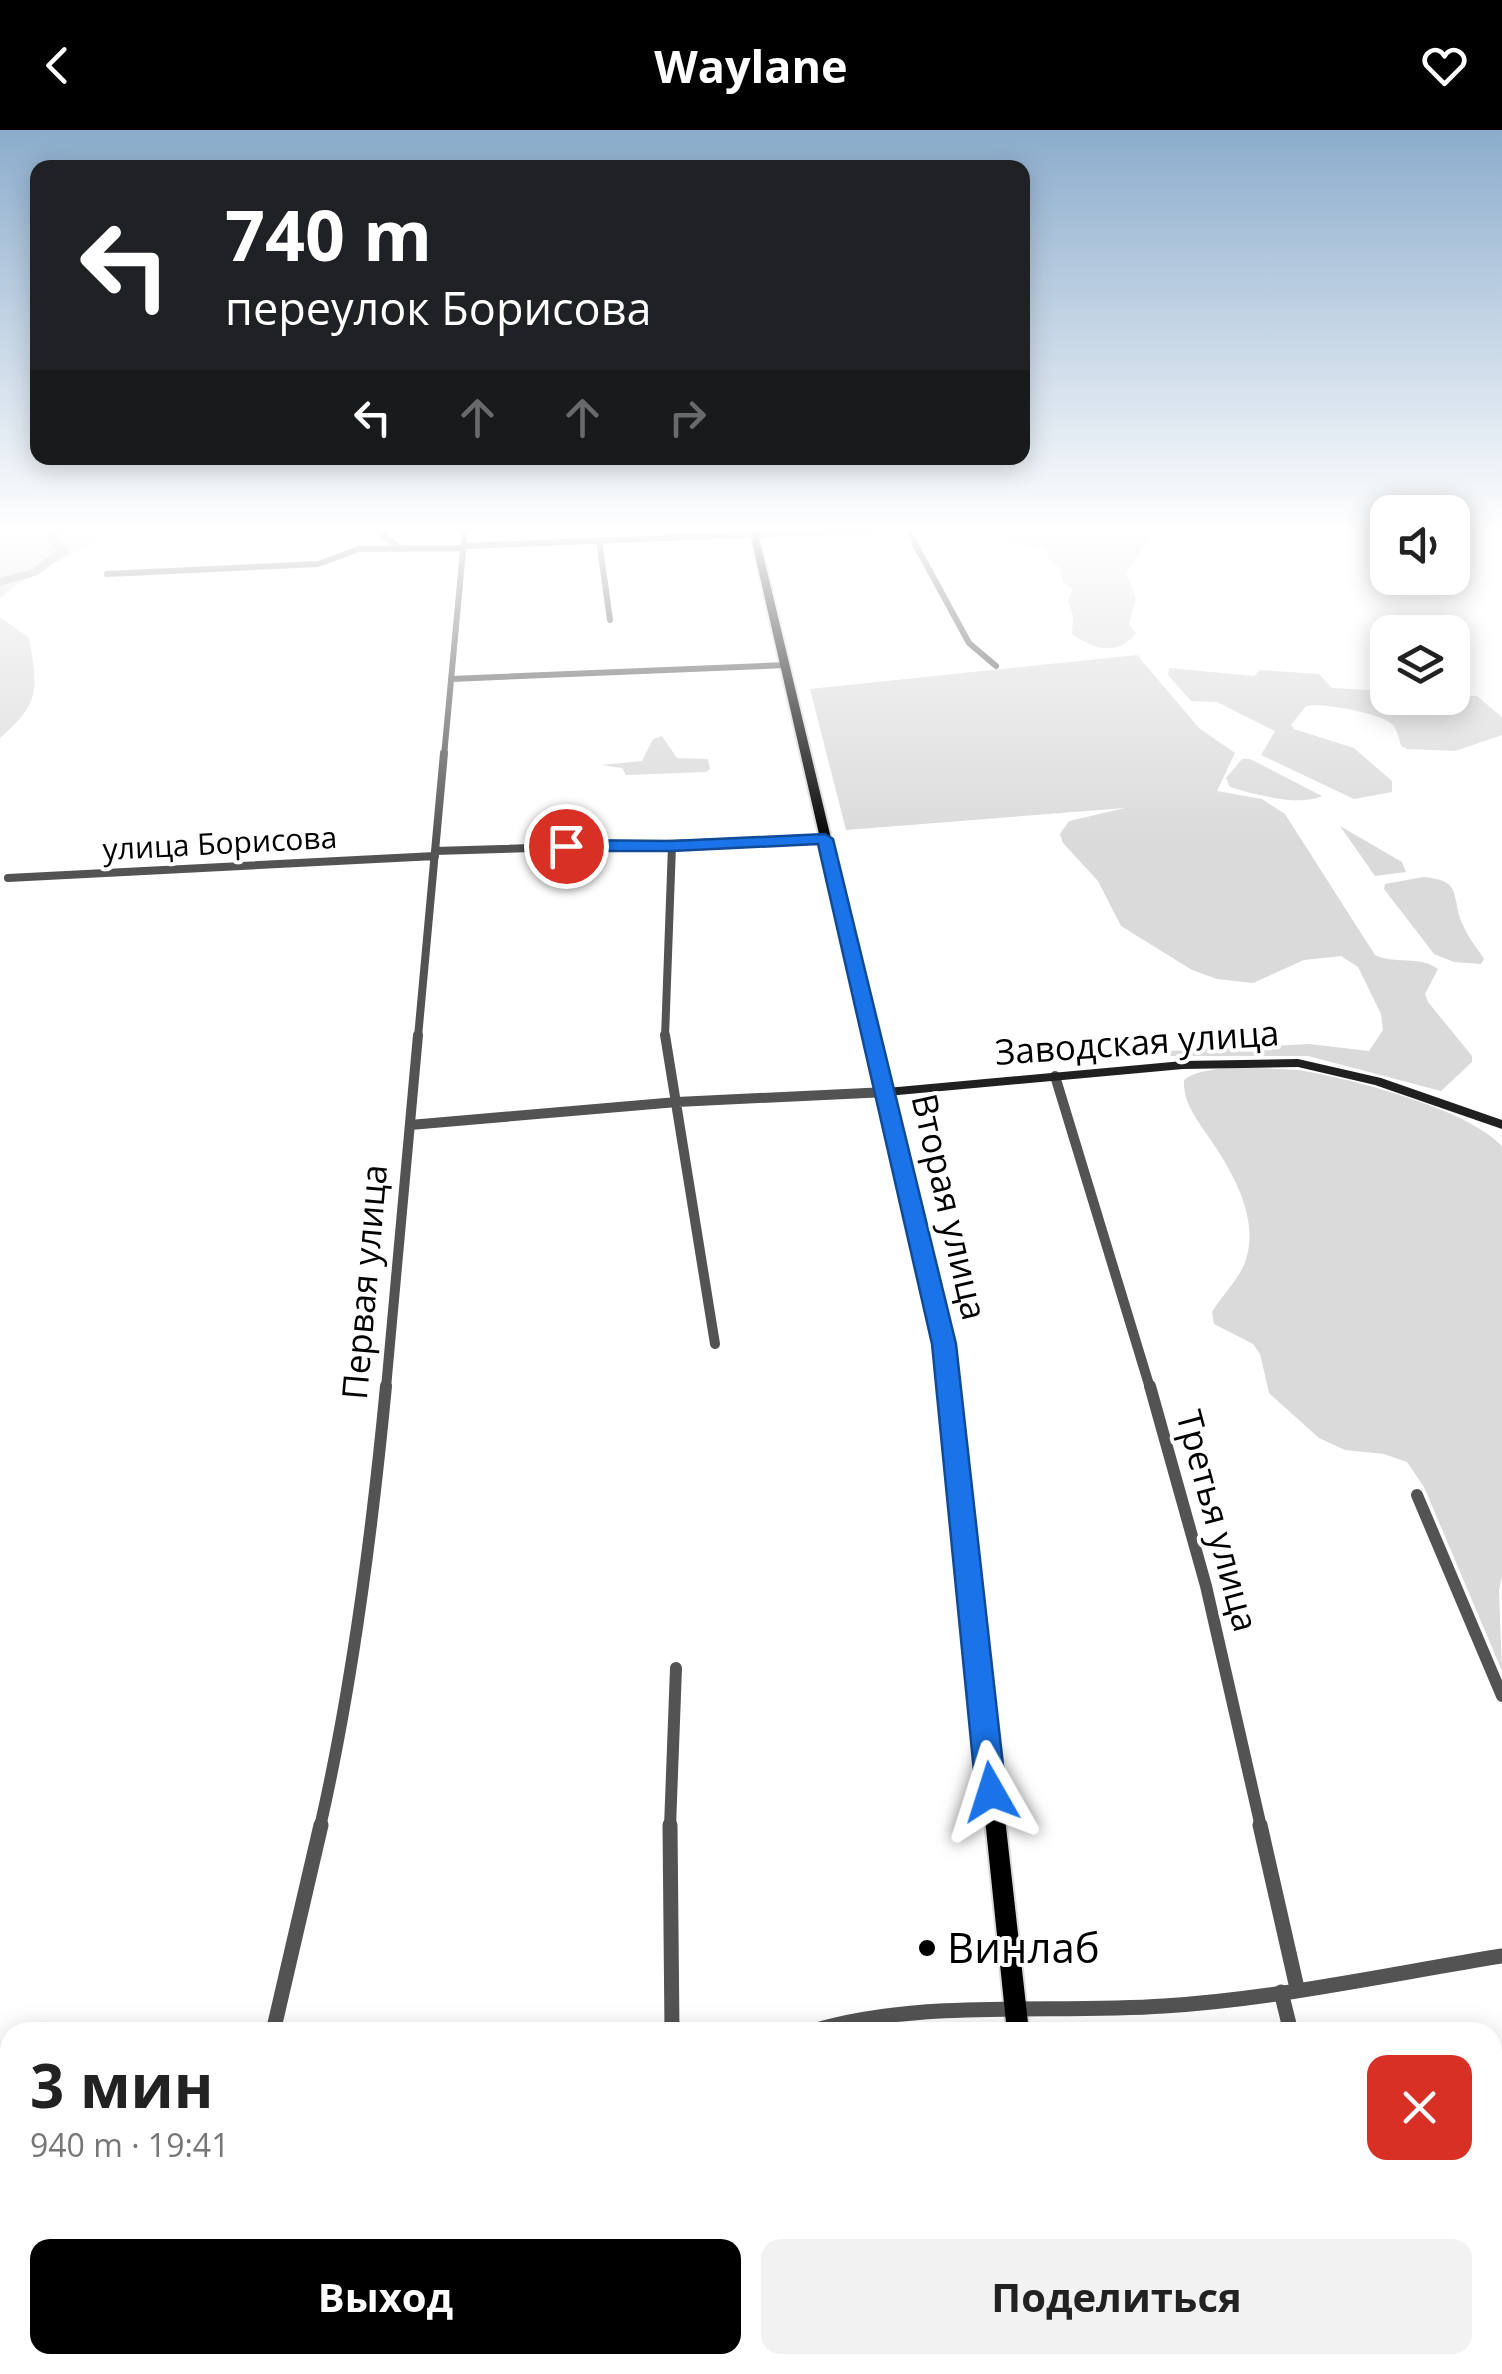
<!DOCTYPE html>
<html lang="ru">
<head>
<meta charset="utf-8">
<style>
	:root { --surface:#fff; --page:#f2f2f2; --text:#222; --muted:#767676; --accent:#000 }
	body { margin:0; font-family:"Open Sans",sans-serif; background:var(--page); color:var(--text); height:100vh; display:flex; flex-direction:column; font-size:38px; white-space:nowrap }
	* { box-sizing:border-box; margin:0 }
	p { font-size:32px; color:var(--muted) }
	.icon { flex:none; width:55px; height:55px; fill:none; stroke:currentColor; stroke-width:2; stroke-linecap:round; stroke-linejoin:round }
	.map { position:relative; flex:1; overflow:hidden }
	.panel { position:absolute; left:0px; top:1892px; width:1502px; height:352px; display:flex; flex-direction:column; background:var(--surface); border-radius:30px 30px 0 0; box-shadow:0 5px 25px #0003 }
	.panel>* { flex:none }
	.hud { position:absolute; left:30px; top:30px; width:1000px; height:305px; border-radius:20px; box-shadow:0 5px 25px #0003; background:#202124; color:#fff; overflow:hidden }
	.fabs { position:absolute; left:1370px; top:365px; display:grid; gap:20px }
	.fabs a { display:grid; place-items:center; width:100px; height:100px; border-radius:20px; background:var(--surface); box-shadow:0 5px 25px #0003; font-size:50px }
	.pin { position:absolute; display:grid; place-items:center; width:85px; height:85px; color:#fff; margin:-42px; border:5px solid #fff; border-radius:50%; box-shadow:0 2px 10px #0007 }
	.me { position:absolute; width:110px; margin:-55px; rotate:354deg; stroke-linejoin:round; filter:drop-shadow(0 0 8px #0008) }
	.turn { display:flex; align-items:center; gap:35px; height:210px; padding:0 30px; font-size:45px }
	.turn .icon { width:130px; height:130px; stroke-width:2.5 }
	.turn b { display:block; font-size:70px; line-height:85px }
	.lanes { display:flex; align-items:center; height:95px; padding:0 30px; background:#0003; justify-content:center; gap:50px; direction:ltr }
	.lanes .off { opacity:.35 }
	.round { display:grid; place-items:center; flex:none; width:105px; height:105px; border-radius:20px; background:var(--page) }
	.head { display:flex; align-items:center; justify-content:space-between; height:170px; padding:0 30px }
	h1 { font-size:60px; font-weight:700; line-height:75px }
	.button { display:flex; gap:20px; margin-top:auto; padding:20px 30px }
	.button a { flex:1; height:115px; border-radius:20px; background:var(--accent); color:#fff; font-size:40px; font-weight:700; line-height:115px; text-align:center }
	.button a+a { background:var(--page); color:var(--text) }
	header { display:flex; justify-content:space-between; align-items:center; height:130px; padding:0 30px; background:var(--accent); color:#fff; font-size:45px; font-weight:700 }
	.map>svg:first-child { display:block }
</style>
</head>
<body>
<header><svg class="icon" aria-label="back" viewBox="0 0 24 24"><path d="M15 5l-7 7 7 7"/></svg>Waylane<svg class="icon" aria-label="heart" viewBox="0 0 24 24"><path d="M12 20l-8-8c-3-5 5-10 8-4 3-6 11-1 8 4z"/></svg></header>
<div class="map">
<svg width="1502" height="2244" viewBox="0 0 1502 2244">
	<rect width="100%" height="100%" fill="#fff"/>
	<!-- green -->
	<path fill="#dadada" d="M0,399H113C77,426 32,438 0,469Z
		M1154,399L1126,444L1136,467L1129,495L1136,503C1117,527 1093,519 1072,504L1073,486L1068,470L1073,459L1063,452L1060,438L1050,431L1045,419L1010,412L1009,403L932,407L920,400Z
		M0,487L29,508C38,558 41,573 0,608Z
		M1137,525L1199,598L1235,623L1217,661L1262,669L1285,684L1375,825C1396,835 1419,825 1438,839L1425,864L1428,872L1472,926V932L1441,961L1308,926H1164L1163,922L1169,921L1309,914L1369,921L1383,900L1381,884L1358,837L1341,826L1304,830L1253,853L1217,849L1192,840L1121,796L1098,751L1063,713L1060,704L1069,691L1125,678L846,700L810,559Z
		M1169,538L1254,546L1260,540L1319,544L1332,558L1387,561L1388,568L1477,566L1502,587V605L1455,621L1407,619L1401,616C1399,609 1397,599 1392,594C1380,583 1321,572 1306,576L1291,595L1294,599L1354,618L1392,651V662L1354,669L1261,625L1275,601L1217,572L1191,571L1168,545Z
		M662,606L677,628L708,629L710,639L706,642L626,645L622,638L601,635L642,631L653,609Z
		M1242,629H1250L1322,666C1300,677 1253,664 1230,657L1226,648Z
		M1340,696L1402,732L1406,742L1375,746Z
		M1424,747C1463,751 1451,765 1462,793C1467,806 1477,818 1484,829L1481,834L1454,832L1434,824L1384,759L1385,754Z
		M1299,940C1352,949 1466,978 1502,1016V1445L1499,1461L1502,1541L1424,1357L1407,1332L1384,1324L1345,1320L1319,1308L1269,1263L1260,1224L1253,1214L1214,1194L1212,1182C1221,1167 1236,1152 1243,1137C1263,1093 1233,1042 1208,1006C1196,988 1183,972 1184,950C1206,932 1270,939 1299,940Z"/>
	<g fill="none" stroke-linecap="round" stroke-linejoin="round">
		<!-- river -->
		<path fill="#a1a1a1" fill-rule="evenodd" d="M51,399H62L58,407L69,421L67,423L38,445L0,456V448L30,440L57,421L46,407Z"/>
		<!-- primary casing -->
		<g stroke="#dbdbdb" stroke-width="4">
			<path id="primary" d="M749,399H757L952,1214L1029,1902H1007L936,1214Z
				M1050,2235H1076L1077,2244H1051Z"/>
		</g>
		<!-- street-far4 -->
		<path stroke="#535353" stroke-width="6" d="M376,399L401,419
			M907,399L969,513L996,536
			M599,410L610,490
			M463,416L892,399
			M107,444L318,434L359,419L463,418
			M451,549L786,535
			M444,626L465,399"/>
		<!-- street-far3 -->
		<path stroke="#535353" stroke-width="8" d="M435,721L825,709
			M8,748L435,726
			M418,907L444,623
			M665,907L672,716"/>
		<!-- street-far2 -->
		<path stroke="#535353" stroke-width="10" d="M665,905L715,1214
			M1055,946L1150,1258
			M410,995L677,972L887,962
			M386,1258L418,905"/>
		<!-- street-far1 -->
		<path stroke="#535353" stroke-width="12" d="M1150,1256L1206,1456L1261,1697
			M1417,1365L1502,1566
			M320,1697C353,1553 372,1403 386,1256
			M670,1697L676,1538"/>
		<!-- street -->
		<path stroke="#535353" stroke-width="15" d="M670,1695L672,1902
			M1260,1695L1297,1858
			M1281,1862L1291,1902
			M273,1902L321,1695
			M810,1902C921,1868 1049,1884 1164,1876C1277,1869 1390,1844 1502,1826
			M672,2235V2244
			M1375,2235L1378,2244
			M199,2244L201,2235"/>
		<!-- secondary -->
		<path fill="#202020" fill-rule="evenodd" d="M1298,929L1381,948L1502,990V999L1375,955L1298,937L1183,939L887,966L881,962L887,958L1183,931Z"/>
		<!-- primary -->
		<use href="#primary" fill="#000" fill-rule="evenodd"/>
	</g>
	<!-- sky -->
	<linearGradient id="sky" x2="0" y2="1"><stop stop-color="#8baccc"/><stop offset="0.56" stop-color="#fff"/><stop offset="1" stop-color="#fff" stop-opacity="0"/></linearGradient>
	<rect width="1502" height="714" fill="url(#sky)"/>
	<!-- route -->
	<path fill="#1a73e8" stroke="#114b97" stroke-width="2.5" d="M825,704L833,709L956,1214L1006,1662L1001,1673L991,1677L980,1673L976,1662L932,1214L818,714L672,721H566L558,716L566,710L672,711Z"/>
	<!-- markers -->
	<circle fill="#000" stroke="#fff" stroke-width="4" cx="927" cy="1818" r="10"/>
	<g text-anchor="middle" stroke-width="8" stroke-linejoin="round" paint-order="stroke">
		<!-- far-street labels -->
		<g font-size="30" fill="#000" stroke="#fff">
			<text transform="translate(220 714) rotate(-3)" y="10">улица Борисова</text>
		</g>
		<!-- street labels -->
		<g font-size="35" fill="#000" stroke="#fff">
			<text transform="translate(1137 913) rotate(-4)" y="12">Заводская улица</text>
			<text transform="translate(949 1077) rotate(77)" y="12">Вторая улица</text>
			<text transform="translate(365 1152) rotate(-85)" y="12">Первая улица</text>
			<text transform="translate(1217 1391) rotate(75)" y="12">Третья улица</text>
		</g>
		<!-- near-poi labels -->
		<g font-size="42" fill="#000" stroke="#fff" text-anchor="start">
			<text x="947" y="1833">Винлаб</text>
		</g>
	</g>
</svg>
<div class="fabs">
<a><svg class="icon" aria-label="sound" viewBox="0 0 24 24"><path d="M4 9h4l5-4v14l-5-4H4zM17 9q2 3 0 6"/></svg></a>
<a><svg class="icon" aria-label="layers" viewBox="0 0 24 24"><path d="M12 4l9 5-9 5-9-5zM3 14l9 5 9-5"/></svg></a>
</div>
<div class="pin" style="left:566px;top:716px;background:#d93025"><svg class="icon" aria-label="arrive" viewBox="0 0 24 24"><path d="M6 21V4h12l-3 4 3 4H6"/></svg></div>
<svg class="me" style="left:991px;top:1662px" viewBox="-20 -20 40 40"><path d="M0-17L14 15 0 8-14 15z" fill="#1a73e8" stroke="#fff" stroke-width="4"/></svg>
<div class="hud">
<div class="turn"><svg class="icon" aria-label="left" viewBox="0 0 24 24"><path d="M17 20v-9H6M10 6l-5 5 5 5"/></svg><div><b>740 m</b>переулок Борисова</div></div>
<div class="lanes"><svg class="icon" aria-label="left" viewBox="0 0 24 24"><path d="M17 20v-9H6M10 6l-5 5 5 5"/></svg><svg class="icon off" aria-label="ahead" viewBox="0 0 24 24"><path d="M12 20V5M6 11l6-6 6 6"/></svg><svg class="icon off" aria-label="ahead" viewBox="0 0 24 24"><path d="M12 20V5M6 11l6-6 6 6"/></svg><svg class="icon off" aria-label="right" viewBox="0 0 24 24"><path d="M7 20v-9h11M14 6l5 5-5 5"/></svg></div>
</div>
<section class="panel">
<div class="head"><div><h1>3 мин</h1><p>940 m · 19:41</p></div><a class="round" style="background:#d93025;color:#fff"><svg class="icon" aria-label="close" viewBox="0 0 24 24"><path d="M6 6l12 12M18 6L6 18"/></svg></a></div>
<div class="button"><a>Выход</a><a>Поделиться</a></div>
</section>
</div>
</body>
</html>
